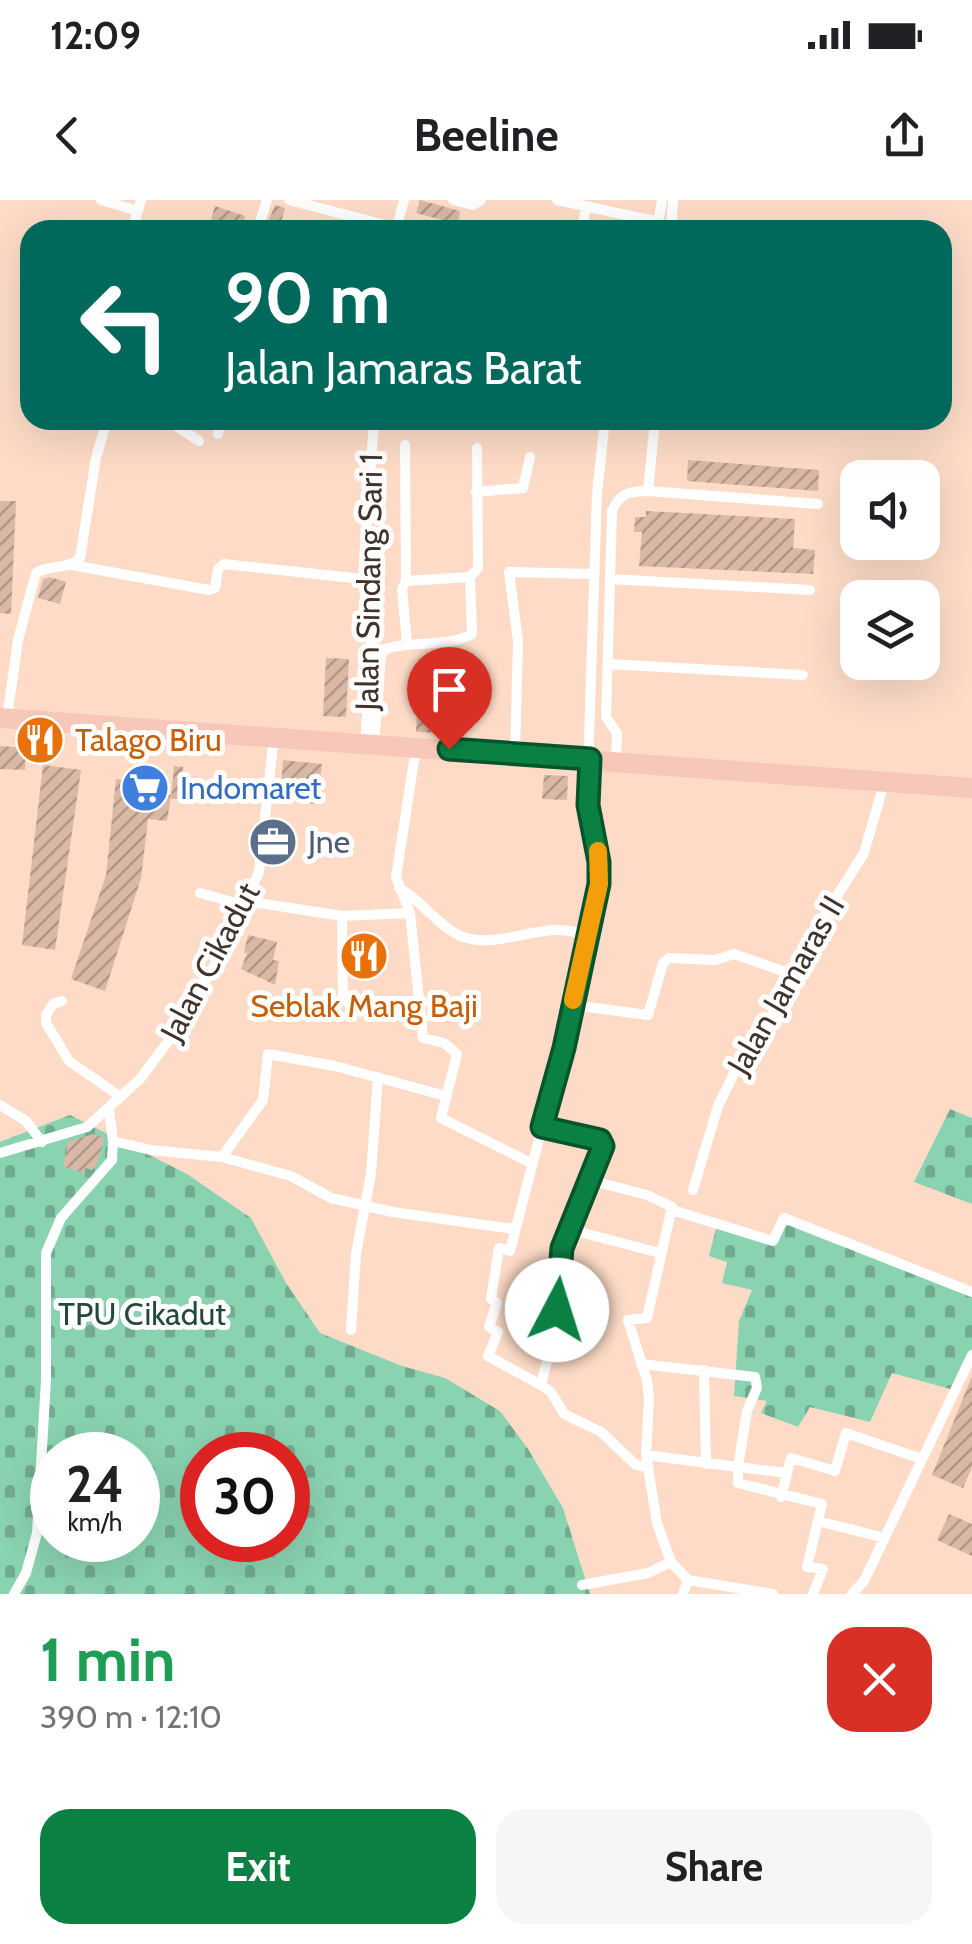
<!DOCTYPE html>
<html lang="en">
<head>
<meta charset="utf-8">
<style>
	:root { --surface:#fff; --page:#f6f6f6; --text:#202124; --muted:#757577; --accent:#0b8043 }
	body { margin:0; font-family:Cabin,sans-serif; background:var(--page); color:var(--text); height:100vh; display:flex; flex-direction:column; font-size:38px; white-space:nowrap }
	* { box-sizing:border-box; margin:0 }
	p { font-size:32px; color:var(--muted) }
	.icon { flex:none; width:55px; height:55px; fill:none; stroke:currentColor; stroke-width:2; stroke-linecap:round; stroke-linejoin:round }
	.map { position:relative; height:1394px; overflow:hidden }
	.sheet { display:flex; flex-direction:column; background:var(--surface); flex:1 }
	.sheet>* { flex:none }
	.banner { position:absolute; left:20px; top:20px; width:932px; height:210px; border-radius:30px; box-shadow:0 10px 40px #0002; background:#00695c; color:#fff; overflow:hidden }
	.tools { position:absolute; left:840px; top:260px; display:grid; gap:20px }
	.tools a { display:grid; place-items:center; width:100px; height:100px; border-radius:20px; background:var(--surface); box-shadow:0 10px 40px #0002; font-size:50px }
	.speed { position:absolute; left:30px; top:1232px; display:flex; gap:20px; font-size:50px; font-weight:700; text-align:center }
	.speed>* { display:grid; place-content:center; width:130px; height:130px; border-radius:50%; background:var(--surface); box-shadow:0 10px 40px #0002; line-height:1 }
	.speed small { font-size:25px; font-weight:400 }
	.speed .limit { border:15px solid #d22; background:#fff; color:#111 }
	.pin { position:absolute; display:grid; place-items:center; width:85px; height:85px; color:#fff; margin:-102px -42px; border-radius:50% 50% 50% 0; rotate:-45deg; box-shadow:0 0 10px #0007 }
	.pin .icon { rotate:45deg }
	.me { position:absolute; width:110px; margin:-55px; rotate:5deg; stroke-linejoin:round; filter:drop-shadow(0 0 8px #0008) }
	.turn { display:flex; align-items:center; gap:35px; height:210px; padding:0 40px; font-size:45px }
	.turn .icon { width:130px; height:130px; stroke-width:2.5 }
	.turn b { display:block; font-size:70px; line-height:85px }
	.round { display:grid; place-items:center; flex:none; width:105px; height:105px; border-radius:30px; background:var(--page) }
	.headline { display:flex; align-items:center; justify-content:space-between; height:170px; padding:0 40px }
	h1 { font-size:60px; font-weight:800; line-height:75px; color:#1e9e55 }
	.action { display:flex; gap:20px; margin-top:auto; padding:20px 40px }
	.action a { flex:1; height:115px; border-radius:30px; background:var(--accent); color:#fff; font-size:40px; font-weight:800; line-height:115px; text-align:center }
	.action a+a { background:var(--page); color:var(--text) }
	.status { display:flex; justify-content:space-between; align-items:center; height:70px; padding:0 50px; background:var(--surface); direction:ltr }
	.status svg { height:28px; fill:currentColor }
	header { display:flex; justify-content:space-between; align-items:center; height:130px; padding:0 40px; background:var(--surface); font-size:45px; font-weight:800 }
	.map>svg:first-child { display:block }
</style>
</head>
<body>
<div class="status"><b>12:09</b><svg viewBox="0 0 49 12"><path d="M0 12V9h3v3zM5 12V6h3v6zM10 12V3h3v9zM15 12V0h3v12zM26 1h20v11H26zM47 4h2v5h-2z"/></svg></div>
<header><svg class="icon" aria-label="back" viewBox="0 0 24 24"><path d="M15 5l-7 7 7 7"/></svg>Beeline<svg class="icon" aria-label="share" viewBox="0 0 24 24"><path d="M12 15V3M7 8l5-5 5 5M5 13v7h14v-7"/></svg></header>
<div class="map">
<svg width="972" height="1394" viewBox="0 0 972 1394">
	<defs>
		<pattern id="cemetery-stones" width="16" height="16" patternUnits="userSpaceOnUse" patternTransform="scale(2.5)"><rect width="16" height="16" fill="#8ad3b1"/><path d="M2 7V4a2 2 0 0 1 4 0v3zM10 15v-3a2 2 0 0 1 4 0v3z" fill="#72ac90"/></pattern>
		<pattern id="building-hatch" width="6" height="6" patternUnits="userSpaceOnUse" patternTransform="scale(2.5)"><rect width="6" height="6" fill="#dab8a6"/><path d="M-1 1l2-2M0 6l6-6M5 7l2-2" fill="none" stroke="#b29687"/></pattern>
	</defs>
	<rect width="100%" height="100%" fill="#fddbc7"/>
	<!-- cemetery -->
	<path fill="url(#cemetery-stones)" fill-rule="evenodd" d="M950,909L972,918V1004L914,982Z
		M70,915L187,974L251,1018L286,1083L320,1133L402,1166L445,1178L500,1211L528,1249L563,1308L590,1394H0V942ZM52,1255H138V1340H52ZM202,1255H288V1340H202Z
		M784,1018L972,1092V1155L954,1190L892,1173L870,1222L810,1207L798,1227L761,1213L767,1201L734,1196L739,1121L752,1090L722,1083L727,1062L709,1056L717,1024L773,1041Z"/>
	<!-- building -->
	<path fill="url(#building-hatch)" d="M420,0L460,11L458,24L416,13Z
		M275,5L285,8L279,30H265Z
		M215,6L245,16L241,30H208Z
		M688,260L819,270L818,291L687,281Z
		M0,301H16L11,414L0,413Z
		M646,311L795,319L793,348L815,350L813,374L639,366L642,332H634L635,317H646Z
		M50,377L66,382L60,404L38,398L43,379Z
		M326,458L349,459L346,517L323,516Z
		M418,490L443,491L441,533L416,532Z
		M0,546L26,548L25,570L0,569Z
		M283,560L322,564L317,604L280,600Z
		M43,565L81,570L55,750L22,745Z
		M174,566L183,567L181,599H171Z
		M544,575L568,576L567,600L542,599Z
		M116,579L153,583L152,592L171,595L167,621L148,619L141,678L105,791L71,779L106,675Z
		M248,735L277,742L273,760L279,761L275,785L241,769L247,753H244Z
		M93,934L104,938L97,964L92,970L85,968L84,973L63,966L68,942Z
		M972,1176V1267L963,1288L932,1275Z
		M949,1314L972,1324V1356L937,1340Z"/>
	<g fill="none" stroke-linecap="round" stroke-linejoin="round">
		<!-- street -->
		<path stroke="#fff" stroke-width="10" d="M101,0L138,11
			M289,0L404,30
			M453,0L473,5L481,0
			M557,0L659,22
			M132,30L141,0
			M253,30L260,22L267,0
			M396,30L404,0
			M582,30L586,7
			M657,30L662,0
			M671,30L673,0
			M167,220L199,241
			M584,220L605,223
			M605,220L597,293L587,600L599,662V684L557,877L542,927L602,941L603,947L590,980L647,995L672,1007L647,1118L628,1120L647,1180L649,1198L646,1255L657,1323L671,1362L688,1380L773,1394
			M218,234L221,220
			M405,245L406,381
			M648,291L655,220
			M476,292L523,288L530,257
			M72,365L209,390L215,388L218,369L224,364L363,379
			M610,379L810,390
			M407,443L402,389L406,381L470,377
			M608,464L803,475
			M7,518L18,440L36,373C49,364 68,370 80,358L96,258L107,220
			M365,543L372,446L363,379L374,220
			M374,544L381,456L385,449C412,440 448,448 472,434L470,377L478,368L477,248
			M416,548L396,677L410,713L423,838L444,843L457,854L441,918L531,963
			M515,554L518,441L509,372L595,374
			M616,561L617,533L606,517L612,311C620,293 630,291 648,291L818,304
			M399,688C421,700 435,722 455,733C485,751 526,730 557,730C568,730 579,733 589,734
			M200,693L243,705
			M246,701L342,716L410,713
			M342,716L343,801H420
			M62,801L53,804L46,815V823L69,861L121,897
			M572,805L648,815L663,763L669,758L715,760L734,754L791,774
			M0,905L26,921L42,942
			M542,927L510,1051L499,1048L491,1099L497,1103L489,1127L498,1132L488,1156L541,1185L551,1192L564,1214L601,1232L636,1265L649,1268
			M113,941L151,950L222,957L291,976L331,998L393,1012L514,1029
			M0,953L87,927L140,879L181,824L225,746L259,672L274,536
			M222,957L263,900L268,854L335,866L446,896
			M693,990L718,906L744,853L781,803L797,760L864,653L884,583
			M672,1010L773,1041L784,1018L972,1092
			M568,1029L660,1053
			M351,1130L356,1054L371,974L378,877
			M641,1164L755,1177L757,1188L747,1211L738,1267L787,1273
			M704,1170L706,1264
			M541,1185L553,1136L562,1073V1048L590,980
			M646,1255L738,1267V1283L822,1304L807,1367L823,1369L813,1394
			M781,1297L791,1258L835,1271L846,1233L922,1259
			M818,1321L885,1338
			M582,1385L648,1373L671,1362
			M14,1394L26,1373L37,1333L46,1180V1053L61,1018L112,960L113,941L109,910
			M683,1394L688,1380
			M852,1394L864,1381L972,1155"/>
		<!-- highway -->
		<path stroke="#f7c7b9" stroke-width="20" d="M0,518L972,588"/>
	</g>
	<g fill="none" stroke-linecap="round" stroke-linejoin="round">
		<!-- route casing -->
		<g stroke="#07532c" stroke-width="25">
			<path id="route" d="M449,549L590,559L588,605L599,662V684L564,848L542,927L600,940L603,946L562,1048L557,1110"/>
		</g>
		<!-- route -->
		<use href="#route" stroke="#0b8043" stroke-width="18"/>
		<!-- slow -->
		<path stroke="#f59e0b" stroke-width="18" d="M573,800L599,684L598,651"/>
	</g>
	<!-- icons -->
	<defs>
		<g id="restaurant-disc" transform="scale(2.5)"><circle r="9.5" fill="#e8710a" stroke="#fff"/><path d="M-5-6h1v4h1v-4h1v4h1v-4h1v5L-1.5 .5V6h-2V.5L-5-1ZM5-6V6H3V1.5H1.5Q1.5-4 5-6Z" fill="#fff"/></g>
		<g id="supermarket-disc" transform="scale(2.5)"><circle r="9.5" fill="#3f7fe0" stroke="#fff"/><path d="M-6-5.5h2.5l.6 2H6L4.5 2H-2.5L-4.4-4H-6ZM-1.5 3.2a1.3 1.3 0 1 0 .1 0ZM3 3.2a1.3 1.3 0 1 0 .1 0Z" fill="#fff"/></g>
		<g id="office-disc" transform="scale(2.5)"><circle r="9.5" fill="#5c6f8a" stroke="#fff"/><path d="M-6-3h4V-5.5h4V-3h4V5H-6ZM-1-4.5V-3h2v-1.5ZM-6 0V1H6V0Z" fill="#fff"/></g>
	</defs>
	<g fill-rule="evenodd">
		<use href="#restaurant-disc" x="40" y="540"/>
		<use href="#supermarket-disc" x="145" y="588"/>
		<use href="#office-disc" x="273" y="642"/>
		<use href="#restaurant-disc" x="364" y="756"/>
	</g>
	<g text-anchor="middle" stroke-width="10" stroke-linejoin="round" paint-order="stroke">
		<!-- street labels -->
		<g font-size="32" fill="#41342c" stroke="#fff">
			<text transform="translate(369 382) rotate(-89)" y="11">Jalan Sindang Sari 1</text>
			<text transform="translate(210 762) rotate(-62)" y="11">Jalan Cikadut</text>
			<text transform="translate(786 785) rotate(-60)" y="11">Jalan Jamaras II</text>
		</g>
		<!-- food labels -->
		<g font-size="32" fill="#c56008" stroke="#fff" text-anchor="start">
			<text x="75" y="551">Talago Biru</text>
			<text x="364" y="817" text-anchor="middle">Seblak Mang Baji</text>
		</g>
		<!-- shop labels -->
		<g font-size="32" fill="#366cbe" stroke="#fff" text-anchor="start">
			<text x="180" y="599">Indomaret</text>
		</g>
		<!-- service labels -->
		<g font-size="32" fill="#4e5e75" stroke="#fff" text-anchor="start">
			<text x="308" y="653">Jne</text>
		</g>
		<!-- park labels -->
		<g font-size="32" fill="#224a38" stroke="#fff">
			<text x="142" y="1125">TPU Cikadut</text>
		</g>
	</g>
</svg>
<div class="tools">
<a><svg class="icon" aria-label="sound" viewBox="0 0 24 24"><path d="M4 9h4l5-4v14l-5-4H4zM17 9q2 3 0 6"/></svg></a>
<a><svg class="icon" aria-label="layers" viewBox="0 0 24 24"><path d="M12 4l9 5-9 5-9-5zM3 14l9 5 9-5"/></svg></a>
</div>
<div class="speed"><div>24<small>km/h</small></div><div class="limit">30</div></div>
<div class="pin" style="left:449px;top:549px;background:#d93025"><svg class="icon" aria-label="arrive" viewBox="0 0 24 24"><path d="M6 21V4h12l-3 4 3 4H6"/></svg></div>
<svg class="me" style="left:557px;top:1110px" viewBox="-20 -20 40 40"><circle r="19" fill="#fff"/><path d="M0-13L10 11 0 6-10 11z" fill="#0b8043"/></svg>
<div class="banner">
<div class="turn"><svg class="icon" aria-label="left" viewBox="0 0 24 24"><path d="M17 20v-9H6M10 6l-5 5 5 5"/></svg><div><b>90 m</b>Jalan Jamaras Barat</div></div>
</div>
</div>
<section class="sheet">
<div class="headline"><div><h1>1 min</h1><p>390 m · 12:10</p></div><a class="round" style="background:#d93025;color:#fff"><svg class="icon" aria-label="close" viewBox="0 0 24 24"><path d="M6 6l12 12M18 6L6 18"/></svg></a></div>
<div class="action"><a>Exit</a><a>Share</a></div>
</section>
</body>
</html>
